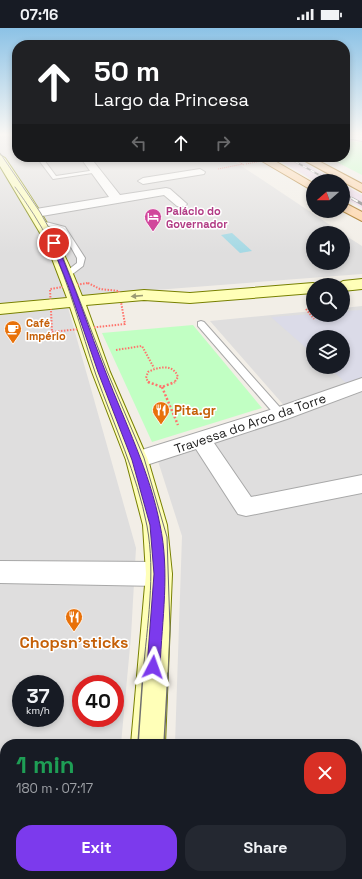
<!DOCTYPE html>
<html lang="en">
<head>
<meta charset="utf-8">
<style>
	:root { --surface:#171b24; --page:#242831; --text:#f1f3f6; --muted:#9ea1a6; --accent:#7c3aed }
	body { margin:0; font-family:"Space Grotesk",sans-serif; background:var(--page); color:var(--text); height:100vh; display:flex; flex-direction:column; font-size:15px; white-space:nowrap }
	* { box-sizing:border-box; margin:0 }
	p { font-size:13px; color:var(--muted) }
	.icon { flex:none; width:22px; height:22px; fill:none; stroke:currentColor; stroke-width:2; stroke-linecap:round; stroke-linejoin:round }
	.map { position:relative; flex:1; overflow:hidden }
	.details { position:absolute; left:0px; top:711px; width:362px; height:140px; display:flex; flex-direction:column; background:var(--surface); border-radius:16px 16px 0 0; box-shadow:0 2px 6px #0003 }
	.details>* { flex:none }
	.hud { position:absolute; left:12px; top:12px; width:338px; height:122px; border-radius:16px; box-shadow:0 2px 6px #0003; background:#202124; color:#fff; overflow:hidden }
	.needle { width:26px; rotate:250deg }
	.tools { position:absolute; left:306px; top:146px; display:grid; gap:8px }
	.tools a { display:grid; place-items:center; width:44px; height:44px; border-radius:50%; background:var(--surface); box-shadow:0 2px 6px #0003; font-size:20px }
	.speed { position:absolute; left:12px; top:647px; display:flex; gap:8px; font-size:20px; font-weight:700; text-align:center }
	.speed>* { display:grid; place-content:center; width:52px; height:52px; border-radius:50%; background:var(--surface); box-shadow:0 2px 6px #0003; line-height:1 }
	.speed small { font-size:10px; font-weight:400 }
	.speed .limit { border:6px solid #d22; background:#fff; color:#111 }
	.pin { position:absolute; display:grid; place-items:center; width:34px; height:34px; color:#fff; margin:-17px; border:2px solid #fff; border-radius:50%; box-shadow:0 1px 4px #0007 }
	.me { position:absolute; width:44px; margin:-22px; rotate:4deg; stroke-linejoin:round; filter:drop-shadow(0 0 3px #0008) }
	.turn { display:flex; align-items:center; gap:14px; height:84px; padding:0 16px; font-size:18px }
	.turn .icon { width:52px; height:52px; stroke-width:2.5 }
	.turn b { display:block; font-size:28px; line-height:34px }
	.lanes { display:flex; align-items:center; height:38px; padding:0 16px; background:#0003; justify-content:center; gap:20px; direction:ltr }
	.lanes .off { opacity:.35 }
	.round { display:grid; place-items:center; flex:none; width:42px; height:42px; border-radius:16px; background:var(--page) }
	.overview { display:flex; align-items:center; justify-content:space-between; height:68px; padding:0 16px }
	h1 { font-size:24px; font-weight:600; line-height:30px; color:#1e9e55 }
	.primary-button { display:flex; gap:8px; margin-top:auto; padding:8px 16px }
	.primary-button a { flex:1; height:46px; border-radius:16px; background:var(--accent); color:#fff; font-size:16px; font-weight:600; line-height:46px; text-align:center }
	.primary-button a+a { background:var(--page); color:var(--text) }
	.status { display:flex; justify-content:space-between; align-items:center; height:28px; padding:0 20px; background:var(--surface); direction:ltr }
	.status svg { height:11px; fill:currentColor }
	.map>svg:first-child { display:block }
</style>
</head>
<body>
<div class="status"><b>07:16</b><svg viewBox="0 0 49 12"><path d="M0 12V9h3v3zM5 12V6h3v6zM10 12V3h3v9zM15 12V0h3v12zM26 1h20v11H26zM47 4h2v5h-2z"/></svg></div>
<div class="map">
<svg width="362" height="851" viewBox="0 0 362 851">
	<rect width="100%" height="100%" fill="#f2eee7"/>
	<!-- residential -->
	<path fill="#dfdede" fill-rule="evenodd" d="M0,107H17V129H228L342,205H313V235H343V206L362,218V246L65,269L136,520L131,608L121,716H5V846H109V851H0ZM21,656H55V690H21ZM81,656H115V690H81Z
		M362,278V851H171V846H357V716H175L182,508L157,430L288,382L210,293L313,283V287H343V280ZM313,309H343V339H313Z"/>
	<!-- industrial -->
	<path fill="#ecd8e9" d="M273,129H293L337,153H315Z
		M343,156L362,167V180L343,169Z"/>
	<!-- park -->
	<path fill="#c1ffc3" d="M345,113L362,114V147L327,129H345Z
		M193,297L262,380L152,414L102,305Z"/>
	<!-- plaza -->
	<path fill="#dbdbe8" d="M362,282V356L352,360L328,339H343V309H313V326L271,289L313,286L343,287V283Z"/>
	<!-- water -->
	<path fill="#a3d8e4" d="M232,205L252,223L240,225L221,207Z"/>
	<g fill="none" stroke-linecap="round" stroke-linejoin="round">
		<!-- lane casing -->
		<g stroke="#a8a8a8" stroke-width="2">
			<path id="lane" d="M43,129H52L44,132L56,148L96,142L99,144L53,151L38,131Z
				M42,193L65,199L85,230L83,238L70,248L63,246L77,235V230L61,201L40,196V194Z
				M201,293L204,294L284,384L285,386L284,388H276L198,298V294Z"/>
		</g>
		<!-- street casing -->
		<g stroke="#a8a8a8" stroke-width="2">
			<path id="street" d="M345,107H362V113L352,111L345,112Z
				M80,129H90L120,167L166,160L170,161L187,176L185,178H177L164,167L36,189L32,188L30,185L36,181L109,169Z
				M200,141L205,144L204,146L143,156L138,153L143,150Z
				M362,350V363L287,391L214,415L251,469L362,447V465L246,488L238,486L196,421L137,440L129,438L126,432L129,426L273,381Z
				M0,533L159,534L168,538L172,546L168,554L159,558L0,555Z"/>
		</g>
		<!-- secondary casing -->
		<g stroke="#788000" stroke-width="2">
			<path id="secondary" d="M0,127L5,130C37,177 62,215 82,268L144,262L190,265L313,255L319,257H313V265L190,275L144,272L86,277L110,344L148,432L167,497L172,546L165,716H131L146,546L143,497L126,432L92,344L70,279L0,286V276L67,270L46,215L0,138Z
				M362,251V261L343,263V257H336L343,253Z
				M121,846H159V851H121Z"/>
		</g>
		<!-- primary casing -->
		<g stroke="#9e6200" stroke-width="2">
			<path id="primary" d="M255,129H268L313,155V163Z
				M298,129H311L362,156V164Z
				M343,174L362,184V193L343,183Z"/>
		</g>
		<!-- path-far2 -->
		<path stroke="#ff736b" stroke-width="1" stroke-dasharray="1 1" stroke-linecap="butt" d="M231,129L244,137
			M218,141L243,136"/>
		<!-- path-far1 -->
		<path stroke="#ff736b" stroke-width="2" stroke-dasharray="1.5 1.5" stroke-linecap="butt" d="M88,255L100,261L119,263L125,296L52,304L50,261Z
			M306,281L314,291
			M116,322L142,318L154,340
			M149,355L146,350L148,344C158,339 173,335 178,349L174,355"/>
		<!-- path -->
		<path stroke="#ff736b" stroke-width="2.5" stroke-dasharray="2 2" stroke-linecap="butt" d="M148,354L162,359L175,354
			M162,359L178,397"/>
		<!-- lane -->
		<use href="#lane" fill="#fff" fill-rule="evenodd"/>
		<!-- street -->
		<use href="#street" fill="#fff" fill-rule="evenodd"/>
		<!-- secondary -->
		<use href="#secondary" fill="#ffffb8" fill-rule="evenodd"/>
		<!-- primary -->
		<use href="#primary" fill="#ffd19f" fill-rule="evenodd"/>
		<!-- tram-far1 -->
		<path stroke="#6f6f6f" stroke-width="1" d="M0,125L40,184L57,214L107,343L144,430L167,509L170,601L168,646
			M15,159C28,177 40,195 50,215C70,257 81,303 96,347C114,397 137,446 147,498C156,546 147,598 143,646"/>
		<!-- tram -->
		<path stroke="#6f6f6f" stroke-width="1.5" d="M138,716L143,645
			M164,716L168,645
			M157,846V851
			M127,851L128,846"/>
		<!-- rail-far1 casing -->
		<g stroke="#6f6f6f" stroke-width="2">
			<path id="rail-far1" d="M287,129L330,153
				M343,165L355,172"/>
		</g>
		<!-- rail casing -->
		<g stroke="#6f6f6f" stroke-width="3">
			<path id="rail" d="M353,171L362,176"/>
		</g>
		<!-- rail-far1 -->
		<use href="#rail-far1" stroke="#fff" stroke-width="1.5" stroke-dasharray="4.5" stroke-linecap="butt"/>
		<!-- rail -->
		<use href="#rail" stroke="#fff" stroke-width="2" stroke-dasharray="5.5" stroke-linecap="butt"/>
		<!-- path-bridge -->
		<path stroke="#ff736b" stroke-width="1" stroke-dasharray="1 1" stroke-linecap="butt" d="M246,136L284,129"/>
	</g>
	<!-- one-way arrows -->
	<defs><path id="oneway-solid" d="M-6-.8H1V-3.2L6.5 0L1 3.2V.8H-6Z"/></defs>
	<use fill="#9b9b74" href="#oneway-solid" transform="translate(137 268) rotate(175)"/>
	<!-- sky -->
	<linearGradient id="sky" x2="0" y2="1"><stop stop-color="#8cc2e6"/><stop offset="0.47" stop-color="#f9f7f4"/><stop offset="1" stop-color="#f9f7f4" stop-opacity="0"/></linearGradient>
	<rect width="362" height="226" fill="url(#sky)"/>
	<!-- route -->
	<path fill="#7c3aed" stroke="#51269a" d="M54,213L56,215C75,258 89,302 106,345C125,395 150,444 160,497C170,543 162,592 160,639L158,643L153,645L149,643L147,639L154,546L150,497L132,432L98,344L68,257L51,215Z"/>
	<!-- icons -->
	<defs>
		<g id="hotel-pin" transform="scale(0.9)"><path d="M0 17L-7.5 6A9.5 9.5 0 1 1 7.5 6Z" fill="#d1479c" stroke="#fff"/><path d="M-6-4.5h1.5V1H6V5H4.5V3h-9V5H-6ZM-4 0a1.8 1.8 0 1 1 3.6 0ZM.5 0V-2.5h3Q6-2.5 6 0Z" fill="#fff"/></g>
		<g id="cafe-pin" transform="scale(0.9)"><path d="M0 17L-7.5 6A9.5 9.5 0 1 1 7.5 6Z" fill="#e8710a" stroke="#fff"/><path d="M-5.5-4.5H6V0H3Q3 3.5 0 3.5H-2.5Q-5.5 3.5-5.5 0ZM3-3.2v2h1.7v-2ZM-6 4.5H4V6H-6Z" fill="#fff"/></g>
		<g id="restaurant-pin" transform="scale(0.9)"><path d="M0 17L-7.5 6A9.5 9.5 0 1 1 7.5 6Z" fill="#e8710a" stroke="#fff"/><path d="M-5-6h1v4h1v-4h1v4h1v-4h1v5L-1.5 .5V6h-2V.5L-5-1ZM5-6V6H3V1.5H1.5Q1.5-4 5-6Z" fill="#fff"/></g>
	</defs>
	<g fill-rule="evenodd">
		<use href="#hotel-pin" x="153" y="189"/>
		<use href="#cafe-pin" x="13" y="301"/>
		<use href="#restaurant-pin" x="161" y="382"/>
		<use href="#restaurant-pin" x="74" y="589"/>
	</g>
	<g text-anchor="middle" stroke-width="3" stroke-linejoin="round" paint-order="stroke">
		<!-- far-hotel labels -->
		<g font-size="11" font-weight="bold" fill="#b23c85" stroke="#fff" text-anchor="start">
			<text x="166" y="187">Palácio do<tspan x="166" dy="13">Governador</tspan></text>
		</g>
		<!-- far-food labels -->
		<g font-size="11" font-weight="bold" fill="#c56008" stroke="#fff" text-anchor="start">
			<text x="26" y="299">Café<tspan x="26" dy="13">Império</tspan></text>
		</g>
		<!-- food labels -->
		<g font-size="13" font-weight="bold" fill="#c56008" stroke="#fff" text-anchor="start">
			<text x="174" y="387">Pita.gr</text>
		</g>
		<!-- street labels -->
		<g font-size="13" fill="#212121" stroke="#fff">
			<text transform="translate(250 395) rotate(-19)" y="5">Travessa do Arco da Torre</text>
		</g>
		<!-- near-food labels -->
		<g font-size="16" font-weight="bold" fill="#c56008" stroke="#fff">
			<text x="74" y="620">Chopsn'sticks</text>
		</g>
	</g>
</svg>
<div class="tools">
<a><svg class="needle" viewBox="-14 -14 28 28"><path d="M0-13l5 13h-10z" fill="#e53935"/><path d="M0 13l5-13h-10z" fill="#9ea1a6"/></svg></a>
<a><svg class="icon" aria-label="sound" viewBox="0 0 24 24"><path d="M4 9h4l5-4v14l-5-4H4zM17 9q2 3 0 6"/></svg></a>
<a><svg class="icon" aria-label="search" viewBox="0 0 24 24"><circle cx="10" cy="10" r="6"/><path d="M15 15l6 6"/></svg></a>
<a><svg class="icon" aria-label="layers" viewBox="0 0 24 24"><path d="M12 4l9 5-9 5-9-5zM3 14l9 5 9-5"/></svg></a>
</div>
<div class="speed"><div>37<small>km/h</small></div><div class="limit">40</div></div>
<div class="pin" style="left:54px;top:215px;background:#d93025"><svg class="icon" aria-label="arrive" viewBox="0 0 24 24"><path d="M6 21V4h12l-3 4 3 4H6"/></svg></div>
<svg class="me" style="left:153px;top:639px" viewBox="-20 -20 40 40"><path d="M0-17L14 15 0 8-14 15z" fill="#7c3aed" stroke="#fff" stroke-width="4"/></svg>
<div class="hud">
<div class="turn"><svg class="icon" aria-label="ahead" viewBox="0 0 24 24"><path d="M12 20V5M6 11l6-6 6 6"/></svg><div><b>50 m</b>Largo da Princesa</div></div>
<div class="lanes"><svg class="icon off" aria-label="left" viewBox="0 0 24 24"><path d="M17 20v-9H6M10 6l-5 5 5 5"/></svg><svg class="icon" aria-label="ahead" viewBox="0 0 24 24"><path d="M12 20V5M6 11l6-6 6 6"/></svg><svg class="icon off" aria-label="right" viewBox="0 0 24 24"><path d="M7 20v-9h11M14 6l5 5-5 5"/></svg></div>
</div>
<section class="details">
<div class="overview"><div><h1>1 min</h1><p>180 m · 07:17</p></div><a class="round" style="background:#d93025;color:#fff"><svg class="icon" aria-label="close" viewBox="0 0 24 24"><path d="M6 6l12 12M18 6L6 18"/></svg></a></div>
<div class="primary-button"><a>Exit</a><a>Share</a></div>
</section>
</div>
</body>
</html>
